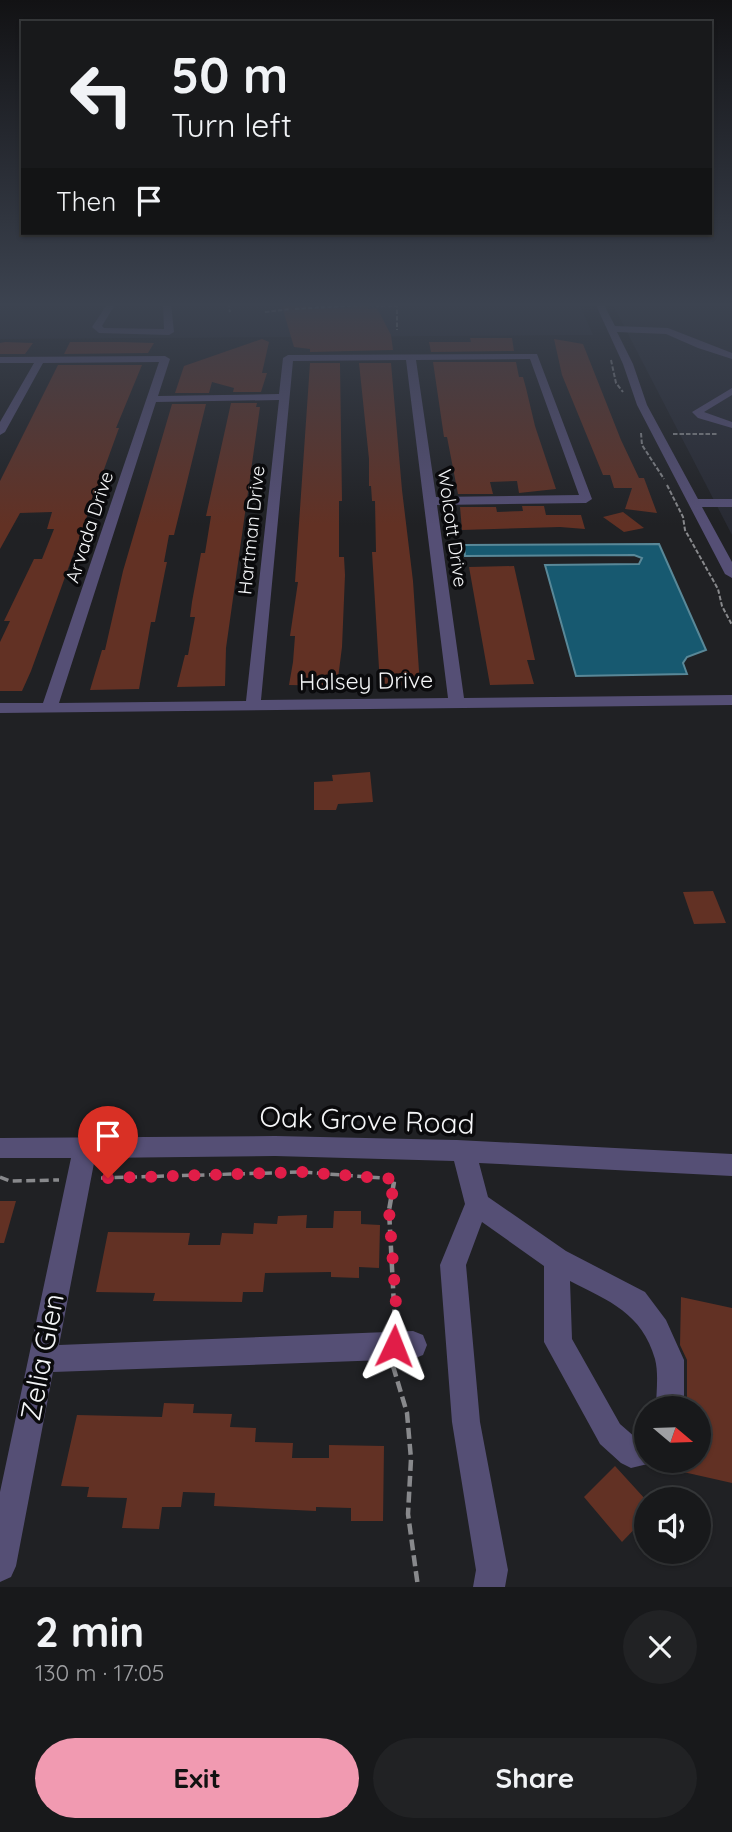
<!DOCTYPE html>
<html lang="en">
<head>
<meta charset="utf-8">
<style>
	:root { --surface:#18191b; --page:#212224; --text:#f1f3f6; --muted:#9fa0a3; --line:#36383a; --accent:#f19ab1 }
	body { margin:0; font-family:Quicksand,sans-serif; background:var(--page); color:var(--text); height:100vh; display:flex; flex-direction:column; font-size:26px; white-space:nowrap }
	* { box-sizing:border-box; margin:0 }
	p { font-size:23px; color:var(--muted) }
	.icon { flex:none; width:38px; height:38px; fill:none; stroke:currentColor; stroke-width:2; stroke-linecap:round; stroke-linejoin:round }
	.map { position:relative; height:1587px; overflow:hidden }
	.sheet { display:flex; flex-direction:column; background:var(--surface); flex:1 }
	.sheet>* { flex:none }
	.hud { position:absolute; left:21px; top:21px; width:691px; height:214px; border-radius:0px; box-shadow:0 2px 5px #0004,0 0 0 2px var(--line); background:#18191b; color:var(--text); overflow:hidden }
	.needle { width:46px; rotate:109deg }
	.buttons { position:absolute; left:634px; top:1396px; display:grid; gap:14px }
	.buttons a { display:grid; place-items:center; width:77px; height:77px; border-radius:50%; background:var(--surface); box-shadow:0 2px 5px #0004,0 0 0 2px var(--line); font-size:35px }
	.pin { position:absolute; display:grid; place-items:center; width:60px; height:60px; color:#fff; margin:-72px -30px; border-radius:50% 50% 50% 0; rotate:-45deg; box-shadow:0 0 7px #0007 }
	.pin .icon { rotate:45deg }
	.me { position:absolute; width:77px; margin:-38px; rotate:2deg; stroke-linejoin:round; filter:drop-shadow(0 0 5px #0008) }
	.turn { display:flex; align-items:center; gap:24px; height:147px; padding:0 35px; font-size:32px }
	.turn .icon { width:91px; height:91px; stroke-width:2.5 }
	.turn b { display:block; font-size:49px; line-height:60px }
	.then { display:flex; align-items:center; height:66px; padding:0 35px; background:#0003; gap:14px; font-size:26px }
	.round { display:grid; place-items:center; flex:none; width:74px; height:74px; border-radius:37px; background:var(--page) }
	.overview { display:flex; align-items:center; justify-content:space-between; height:119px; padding:0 35px }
	h1 { font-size:42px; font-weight:700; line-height:52px }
	.action { display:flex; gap:14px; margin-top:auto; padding:14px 35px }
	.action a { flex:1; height:80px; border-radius:42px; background:var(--accent); color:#111; font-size:28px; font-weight:700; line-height:80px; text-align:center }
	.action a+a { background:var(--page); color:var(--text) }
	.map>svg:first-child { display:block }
</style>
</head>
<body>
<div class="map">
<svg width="732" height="1587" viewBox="0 0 732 1587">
	<rect width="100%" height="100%" fill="#202124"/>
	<!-- built -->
	<path fill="#282a33" d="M0,303H579L593,335L0,339Z
		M612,303H732V535Z"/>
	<!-- water -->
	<path fill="#175970" stroke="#598898" stroke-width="2" d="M659,544L706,650L687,657L683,663L687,674L576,676L545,565L639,564L642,558L634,555L465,556L464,545Z"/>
	<!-- building -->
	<path fill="#623124" d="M281,303H310L312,309L354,307L353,303H368V309L377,308L391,335L393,350L310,352V349L294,347Z
		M470,338H512L514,351L431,352L429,342H471Z
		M262,339L269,342L262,373H267L261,392H233L234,388L212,382L209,393H175L184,366Z
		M554,339L583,344L621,440L639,478H644L657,513L625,509L632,488H614L610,475H603L562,375Z
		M5,342L33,343L25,354H0V343Z
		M70,342H120L154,343L148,353L64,354Z
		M433,362H516L519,377H523L526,388L535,426L556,489L519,493L517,481L490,482L493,494H458L447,437H444Z
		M310,363H340L342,501H339V557H344L345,575L342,647L337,686L289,685L293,662L295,636H290L298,582H295Z
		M359,363H391L402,490L413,581L420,686L380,685L372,552H376L375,501H372L371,486H369V459Z
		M58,365H142L116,428H119L31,671L22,691H0V642L10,621H4L34,559H42L54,529H47L52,512L20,513L0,549V481Z
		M231,403H257L256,407H260L226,648L225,686L177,687L185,655H188L195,617H190L192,602L201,553H205L211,516H206Z
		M172,404H206L174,535H169L164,562H167L165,571L155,622H151L139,689L90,690L102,650H105L123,571Z
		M522,506H544L546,515H581L585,529L560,527L462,530L460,507H496L497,512L523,511Z
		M623,512L644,528L624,532L603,517Z
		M514,566L535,660H527L534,684L490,685L469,567Z
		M370,772L373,802L338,804L336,810H314V782L333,781L332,775Z
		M713,891L726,923L694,924L683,892Z
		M0,1201H16L4,1243H0Z
		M334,1211H361V1224L380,1225L379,1268L359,1267V1278L331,1277V1272L265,1273L263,1292H243L242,1302L153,1301L155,1293L96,1292L108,1232L190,1233L188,1245H220L222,1233L253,1234L254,1223L277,1224L278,1216L307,1215L306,1228H333Z
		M681,1297L732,1308V1483L661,1467L662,1461H698V1409H687V1360L680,1345Z
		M164,1403L194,1404L193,1413L232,1414L230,1427L256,1428L255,1442L293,1443L292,1458H329V1445L384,1446L383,1521H351V1508L316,1507V1511L214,1506L215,1493L183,1492L181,1507H162L159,1529L122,1528L127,1498L87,1497L89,1487L61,1486L77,1415L162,1417Z
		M615,1466L646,1500V1517L622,1542L584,1497Z"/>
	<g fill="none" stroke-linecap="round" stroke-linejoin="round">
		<!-- path-far2 -->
		<path stroke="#88898c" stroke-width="2" stroke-dasharray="4.5 2" stroke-linecap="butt" d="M228,303L230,312
			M397,303V330
			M368,305L397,306
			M295,309L364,305
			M265,312L291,309
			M611,360L616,383L623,392
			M641,433L642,445L664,479
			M673,434H718
			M667,485L683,517L685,530L718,589L722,606L732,625"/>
		<!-- path-far1 -->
		<path stroke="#88898c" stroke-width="3.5" stroke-dasharray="9 4.5" stroke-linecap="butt" d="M0,1177L10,1181L59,1180
			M101,1178L302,1172L395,1179L394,1183"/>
		<!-- path -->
		<path stroke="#88898c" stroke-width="4.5" stroke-dasharray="11 5" stroke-linecap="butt" d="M394,1182L389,1210L395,1325
			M393,1366L407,1413L411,1459L408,1514L418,1587"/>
		<!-- minor -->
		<path fill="#554f75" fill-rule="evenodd" d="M108,303H116L102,326L104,328L164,329L163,303H171L174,332L169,335L99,333L92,327Z
			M595,303H603L615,326L668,328L732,353V359L698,348L666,334L617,332L633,364L647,405L698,499H732V507H702L732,562V578L725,574L637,405L623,364Z
			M537,354L592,499L586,503L437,505L464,698L732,695V705L0,713V703H43L159,362L43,363L5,432L0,435V422L34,363H0V357L165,356L170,359L158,396L279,394L283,358L288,355ZM530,359L579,495L436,497L416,360ZM406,360L448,698L261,700L293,361ZM279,400L246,701L59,703L156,402Z
			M732,388V395L704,412L732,422V428L698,418L692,412Z
			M275,1136L457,1140L732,1154V1176L479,1163L488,1197L566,1251L645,1292L666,1320L684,1360V1409H656C656,1394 659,1374 655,1359C642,1313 609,1301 570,1281L572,1339L620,1424L636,1438L646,1437V1461L656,1462L631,1468L621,1463L600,1444L544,1342V1266L482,1222L466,1265L480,1422L508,1570L505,1587H473L476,1570L452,1422L440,1265L465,1204L454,1161L275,1156L95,1158L59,1345L413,1331L423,1335L427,1345L423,1355L413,1359L53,1372L16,1566L11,1577L0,1582V1492L71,1158H0V1138Z"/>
	</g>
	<!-- sky -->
	<linearGradient id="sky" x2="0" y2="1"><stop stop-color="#121214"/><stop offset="0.58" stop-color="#3c4350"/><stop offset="1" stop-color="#3c4350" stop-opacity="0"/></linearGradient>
	<rect width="732" height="525" fill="url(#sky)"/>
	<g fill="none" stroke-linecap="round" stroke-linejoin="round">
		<!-- route -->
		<path stroke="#e11d48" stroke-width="12" stroke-dasharray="0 21.6" d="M108,1178L302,1172L395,1179L389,1210L396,1304L394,1346"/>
	</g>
	<g text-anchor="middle" stroke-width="7" stroke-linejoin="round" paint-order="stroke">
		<!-- far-street labels -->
		<g font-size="19" fill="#f4f5f7" stroke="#0a0a0c">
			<text transform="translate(89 527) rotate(-72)" y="7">Arvada Drive</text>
			<text transform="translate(453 528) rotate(82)" y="7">Wolcott Drive</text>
			<text transform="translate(251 530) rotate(-84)" y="7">Hartman Drive</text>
		</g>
		<!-- street labels -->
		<g font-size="23" fill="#f4f5f7" stroke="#0a0a0c">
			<text transform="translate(366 681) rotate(-1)" y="8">Halsey Drive</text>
		</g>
		<!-- near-street labels -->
		<g font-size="28" fill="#f4f5f7" stroke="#0a0a0c">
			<text transform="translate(367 1120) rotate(2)" y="10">Oak Grove Road</text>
			<text transform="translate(42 1357) rotate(-79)" y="10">Zelia Glen</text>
		</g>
	</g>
</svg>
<div class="buttons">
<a><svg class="needle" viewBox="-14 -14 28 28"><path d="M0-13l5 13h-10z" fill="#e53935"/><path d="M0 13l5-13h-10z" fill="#9fa0a3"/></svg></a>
<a><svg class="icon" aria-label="sound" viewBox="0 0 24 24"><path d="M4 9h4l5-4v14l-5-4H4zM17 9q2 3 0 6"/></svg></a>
</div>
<div class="pin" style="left:108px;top:1178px;background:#d93025"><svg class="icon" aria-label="arrive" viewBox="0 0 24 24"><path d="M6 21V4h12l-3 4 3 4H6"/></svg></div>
<svg class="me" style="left:394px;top:1346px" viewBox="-20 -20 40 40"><path d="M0-17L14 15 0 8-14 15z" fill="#e11d48" stroke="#fff" stroke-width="4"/></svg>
<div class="hud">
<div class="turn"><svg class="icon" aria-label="left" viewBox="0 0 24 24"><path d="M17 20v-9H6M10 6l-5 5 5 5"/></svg><div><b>50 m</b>Turn left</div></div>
<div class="then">Then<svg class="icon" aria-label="arrive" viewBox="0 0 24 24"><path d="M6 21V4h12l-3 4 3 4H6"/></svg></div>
</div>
</div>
<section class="sheet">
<div class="overview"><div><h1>2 min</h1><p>130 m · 17:05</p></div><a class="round"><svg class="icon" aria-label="close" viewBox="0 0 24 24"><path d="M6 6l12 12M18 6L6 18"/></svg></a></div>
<div class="action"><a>Exit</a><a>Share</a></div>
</section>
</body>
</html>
